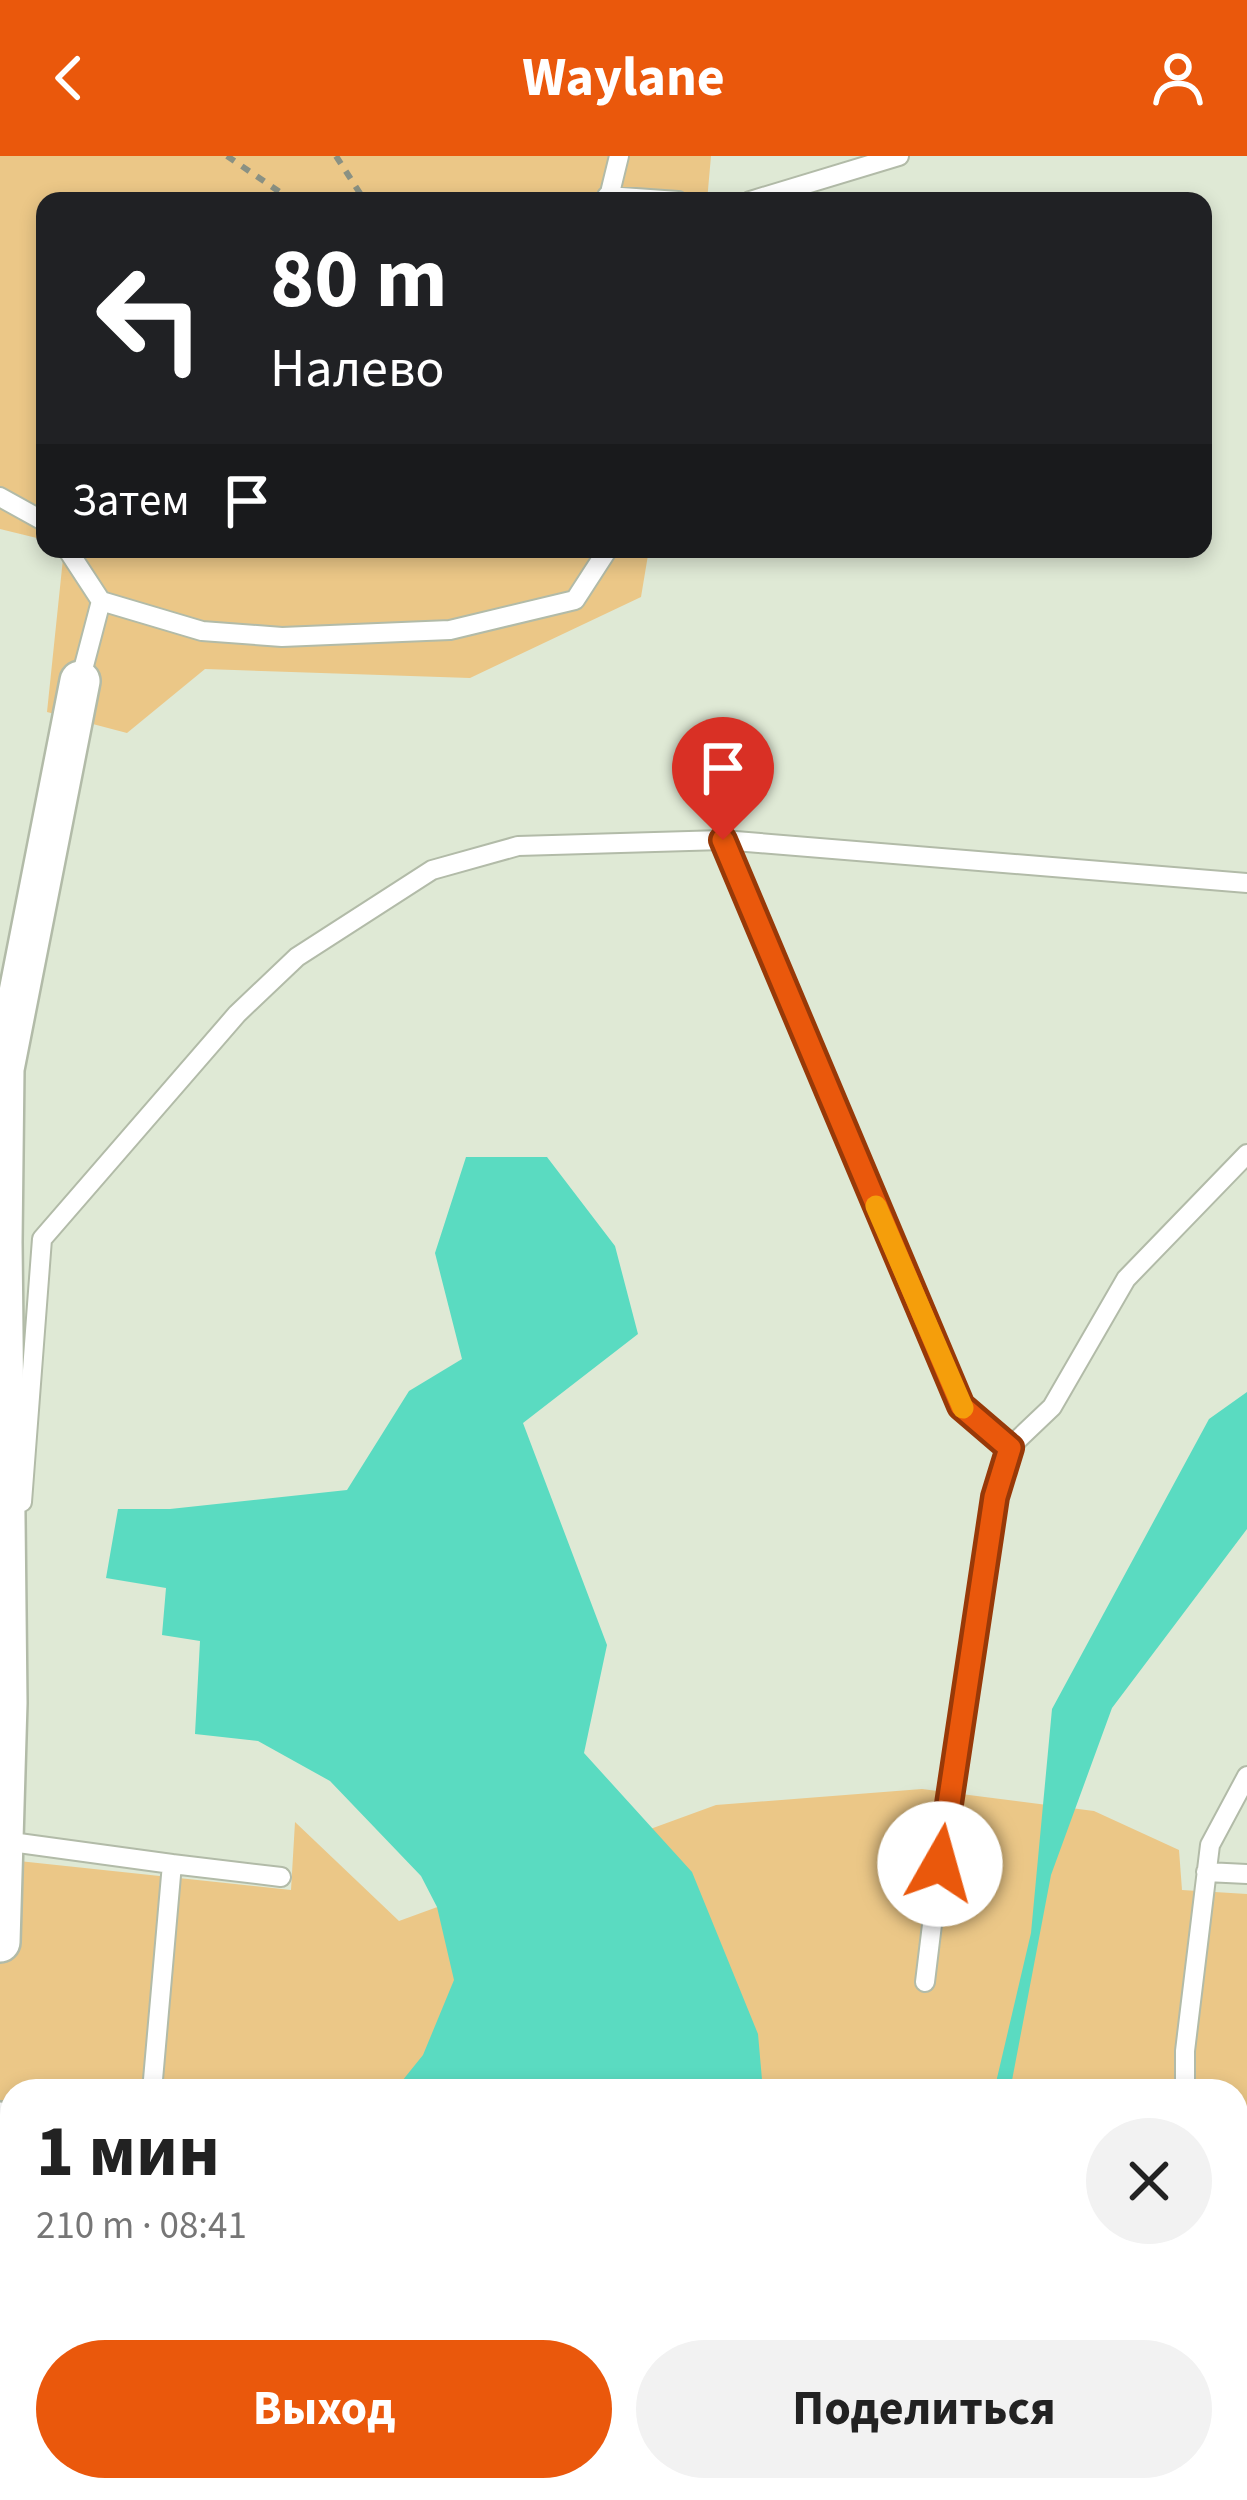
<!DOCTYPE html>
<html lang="ru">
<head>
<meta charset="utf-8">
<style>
	:root { --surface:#fff; --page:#f2f2f2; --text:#222; --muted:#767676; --accent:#ea580c }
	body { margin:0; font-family:"Source Sans 3",sans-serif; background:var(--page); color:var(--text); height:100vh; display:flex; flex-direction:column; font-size:45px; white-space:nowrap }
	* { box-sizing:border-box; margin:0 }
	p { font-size:39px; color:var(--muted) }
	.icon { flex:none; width:66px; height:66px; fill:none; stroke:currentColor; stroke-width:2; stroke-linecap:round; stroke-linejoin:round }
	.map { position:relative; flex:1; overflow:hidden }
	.drawer { position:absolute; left:0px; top:1923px; width:1248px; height:423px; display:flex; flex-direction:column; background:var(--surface); border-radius:36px 36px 0 0; box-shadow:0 6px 18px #0003 }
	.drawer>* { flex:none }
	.hud { position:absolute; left:36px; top:36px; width:1176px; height:366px; border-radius:24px; box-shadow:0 6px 18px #0003; background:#202124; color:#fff; overflow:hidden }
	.pin { position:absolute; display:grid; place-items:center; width:102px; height:102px; color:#fff; margin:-123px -51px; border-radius:50% 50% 50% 0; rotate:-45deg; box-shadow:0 0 12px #0007 }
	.pin .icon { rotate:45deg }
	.me { position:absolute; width:132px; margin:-66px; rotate:7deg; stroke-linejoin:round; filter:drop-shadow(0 0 9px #0008) }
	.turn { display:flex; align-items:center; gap:42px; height:252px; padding:0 36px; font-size:54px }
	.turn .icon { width:156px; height:156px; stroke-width:2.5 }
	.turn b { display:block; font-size:84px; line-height:102px }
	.then { display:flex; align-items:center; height:114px; padding:0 36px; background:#0003; gap:24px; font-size:45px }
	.round { display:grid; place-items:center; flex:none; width:126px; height:126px; border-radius:63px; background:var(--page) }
	.head { display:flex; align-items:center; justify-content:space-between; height:204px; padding:0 36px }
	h1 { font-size:72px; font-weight:700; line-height:90px }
	.primary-button { display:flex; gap:24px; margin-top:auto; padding:24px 36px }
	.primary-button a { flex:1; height:138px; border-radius:72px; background:var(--accent); color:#fff; font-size:48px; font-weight:700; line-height:138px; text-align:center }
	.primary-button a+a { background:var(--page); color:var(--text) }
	header { display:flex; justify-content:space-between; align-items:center; height:156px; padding:0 36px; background:var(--accent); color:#fff; font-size:54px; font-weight:700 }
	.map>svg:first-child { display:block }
</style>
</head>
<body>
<header><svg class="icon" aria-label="back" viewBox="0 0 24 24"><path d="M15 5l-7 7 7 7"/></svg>Waylane<svg class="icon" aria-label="person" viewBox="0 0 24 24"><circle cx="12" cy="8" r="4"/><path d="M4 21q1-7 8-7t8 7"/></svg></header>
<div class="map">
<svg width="1247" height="2344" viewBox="0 0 1247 2344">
	<rect width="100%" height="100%" fill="#dfe9d5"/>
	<!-- green -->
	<path fill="#ebc787" d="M0,0H711L707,45H45V384L0,373Z
		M64,393H649L641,441L470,522L205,513L127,577L47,556Z
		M922,1633L1094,1655L1179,1694L1182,1734L1247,1738V2344H0V2326L12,2329V2334L41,2336L1236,2334V1935H12V2214L0,2166V1703L291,1734L295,1666L399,1765L716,1649Z"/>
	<!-- water -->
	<path fill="#5adbc1" d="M466,1001H547L615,1090L638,1178L523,1267L607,1489L584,1597L692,1716L758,1878L763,1935H394L423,1899L454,1824L437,1751L421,1720L330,1625L258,1585L195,1578L200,1485L162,1479L166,1432L106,1422L118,1353H170L347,1334L409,1235L462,1203L435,1097Z
		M1247,1236V1373L1112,1552L1051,1719L1010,1935H994L1031,1777L1052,1553L1209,1263Z
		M234,2334H353L354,2344H236Z"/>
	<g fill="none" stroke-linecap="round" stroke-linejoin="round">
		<!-- service casing -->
		<g stroke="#b2bba8" stroke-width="22">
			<path id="service" d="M607,40L678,45
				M608,45L619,0
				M750,45L899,0
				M0,341L45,366
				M67,393L101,445
				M80,525L101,445L202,475L282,481L450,474L575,444L608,393
				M723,684L960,1250L1010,1291
				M22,1346L42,1083L237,858L297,801L432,714L518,690L723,684L1247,727
				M4,1685L172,1708L152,1935
				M172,1708L281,1721
				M1206,1716L1247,1718
				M925,1826L949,1629L996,1341L1010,1291L1052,1251L1126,1123L1247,998
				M1185,1935V1895L1210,1689L1247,1620
				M1236,2054L1247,2064
				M1236,2269L1247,2176
				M1236,2292L1247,2291
				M0,2293L12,2295
				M1236,2318L1238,2344
				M396,2343L465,2334"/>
		</g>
		<!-- minor casing -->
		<g stroke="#b2bba8" stroke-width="44">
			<path id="minor" d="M0,1786L7,1547L2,1086L4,913L80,525
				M0,1966L12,2113
				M61,2334L64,2344"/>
		</g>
		<!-- path -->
		<path stroke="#8a9183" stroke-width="6" stroke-dasharray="9 9" stroke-linecap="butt" d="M227,0L293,45
			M336,0L365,45"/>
		<!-- service -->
		<use href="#service" stroke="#fff" stroke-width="18"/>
		<!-- minor -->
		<use href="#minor" stroke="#fff" stroke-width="39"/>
	</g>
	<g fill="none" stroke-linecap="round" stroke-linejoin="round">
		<!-- route casing -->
		<g stroke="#983908" stroke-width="30">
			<path id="route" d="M723,684L961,1250L1010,1292L995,1341L940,1708"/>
		</g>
		<!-- route -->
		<use href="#route" stroke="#ea580c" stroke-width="21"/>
		<!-- slow -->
		<path stroke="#f59e0b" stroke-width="21" d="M876,1050L963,1252"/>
	</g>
</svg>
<div class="pin" style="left:723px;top:684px;background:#d93025"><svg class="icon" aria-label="arrive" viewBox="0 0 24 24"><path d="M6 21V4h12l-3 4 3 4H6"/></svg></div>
<svg class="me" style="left:940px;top:1708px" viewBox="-20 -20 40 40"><circle r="19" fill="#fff"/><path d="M0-13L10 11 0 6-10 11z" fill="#ea580c"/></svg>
<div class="hud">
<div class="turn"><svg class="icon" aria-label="left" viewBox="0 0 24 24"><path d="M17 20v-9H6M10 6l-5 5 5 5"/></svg><div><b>80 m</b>Налево</div></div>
<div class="then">Затем<svg class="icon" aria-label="arrive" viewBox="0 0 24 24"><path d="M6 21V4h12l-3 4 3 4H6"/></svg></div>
</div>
<section class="drawer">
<div class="head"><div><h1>1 мин</h1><p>210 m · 08:41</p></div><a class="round"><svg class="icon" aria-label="close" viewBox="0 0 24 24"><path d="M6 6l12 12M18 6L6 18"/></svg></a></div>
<div class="primary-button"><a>Выход</a><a>Поделиться</a></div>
</section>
</div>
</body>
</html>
